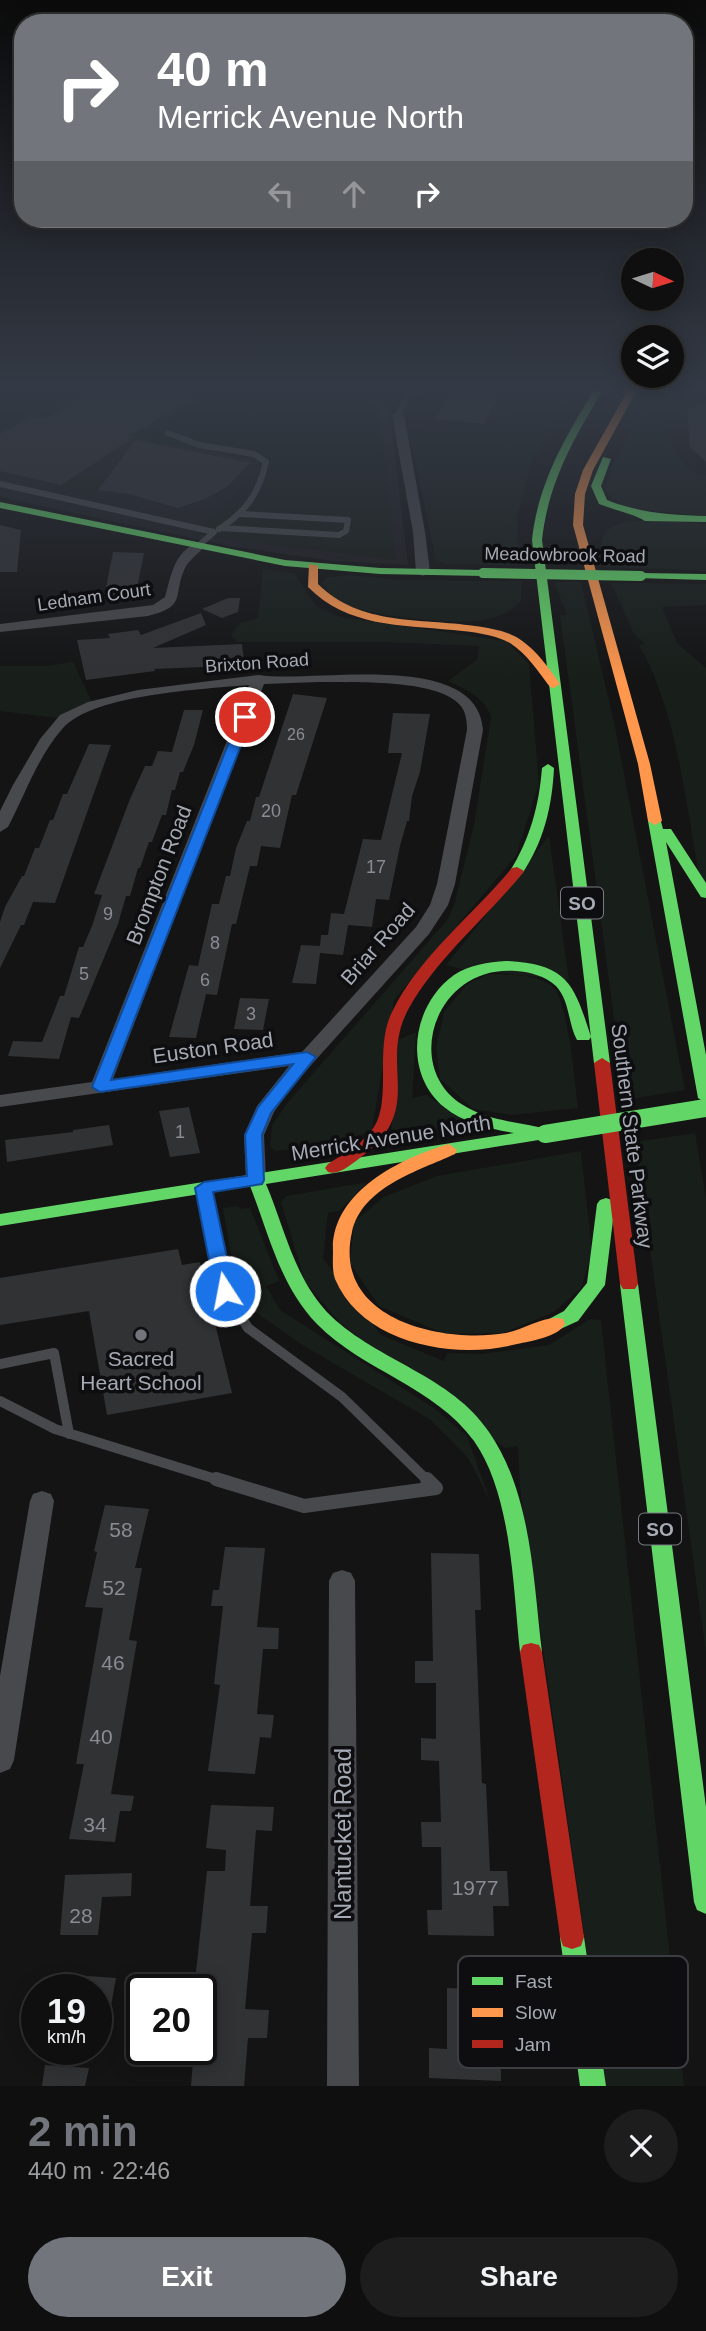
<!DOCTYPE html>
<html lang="en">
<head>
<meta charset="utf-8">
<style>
	:root { --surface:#0f0f0f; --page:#1d1d1d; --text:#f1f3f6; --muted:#9b9c9e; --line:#2f2f2f; --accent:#72767c }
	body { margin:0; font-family:Helvetica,sans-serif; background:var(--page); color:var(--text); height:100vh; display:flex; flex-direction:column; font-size:26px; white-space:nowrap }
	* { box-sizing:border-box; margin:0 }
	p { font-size:23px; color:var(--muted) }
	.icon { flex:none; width:38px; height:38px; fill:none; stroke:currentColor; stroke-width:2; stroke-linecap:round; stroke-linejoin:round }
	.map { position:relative; height:2086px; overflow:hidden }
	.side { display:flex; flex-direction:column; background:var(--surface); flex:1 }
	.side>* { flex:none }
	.top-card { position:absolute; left:14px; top:14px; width:679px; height:214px; border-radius:28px; box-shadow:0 4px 18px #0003,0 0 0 2px var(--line); background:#72767c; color:#fff; overflow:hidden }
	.needle { width:46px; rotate:94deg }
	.fabs { position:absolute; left:621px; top:248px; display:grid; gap:14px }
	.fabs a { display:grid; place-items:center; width:63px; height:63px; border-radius:50%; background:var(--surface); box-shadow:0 4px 18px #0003,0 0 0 2px var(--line); font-size:35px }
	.speed { position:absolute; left:21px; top:1974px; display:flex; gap:14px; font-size:35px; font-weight:700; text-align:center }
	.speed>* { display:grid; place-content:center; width:91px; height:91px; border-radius:50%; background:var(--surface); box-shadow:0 4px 18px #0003,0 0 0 2px var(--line); line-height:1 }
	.speed small { font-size:18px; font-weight:400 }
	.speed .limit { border:4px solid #111; border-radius:10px; background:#fff; color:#111 }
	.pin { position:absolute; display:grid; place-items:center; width:60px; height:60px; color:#fff; margin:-30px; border:4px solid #fff; border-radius:50%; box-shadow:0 2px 7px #0007 }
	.me { position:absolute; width:77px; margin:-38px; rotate:349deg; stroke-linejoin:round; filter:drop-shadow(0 0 5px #0008) }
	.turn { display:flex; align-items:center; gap:24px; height:147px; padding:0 28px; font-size:32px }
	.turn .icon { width:91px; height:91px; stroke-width:2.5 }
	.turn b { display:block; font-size:49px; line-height:60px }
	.lanes { display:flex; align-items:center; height:66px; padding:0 28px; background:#0003; justify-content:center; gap:35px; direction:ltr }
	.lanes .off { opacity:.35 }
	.round { display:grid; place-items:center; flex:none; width:74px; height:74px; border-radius:37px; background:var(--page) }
	.head { display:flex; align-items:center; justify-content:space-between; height:119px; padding:0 28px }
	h1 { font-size:42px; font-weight:600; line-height:52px; color:var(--accent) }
	.button { display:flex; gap:14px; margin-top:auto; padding:14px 28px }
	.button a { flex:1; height:80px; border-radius:42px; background:var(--accent); color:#fff; font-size:28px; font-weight:600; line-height:80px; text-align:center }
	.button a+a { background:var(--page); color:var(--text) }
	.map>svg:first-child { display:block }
</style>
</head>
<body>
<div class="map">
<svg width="706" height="2086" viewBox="0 0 706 2086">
	<rect width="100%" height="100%" fill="#141414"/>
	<!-- built -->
	<path fill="#1e1e20" d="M0,390H364L388,400L408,565L333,561L234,547L0,497Z"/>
	<!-- green -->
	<path fill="#181e19" d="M0,390H88L51,409L62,413L53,418L29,414L0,430Z
		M178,390H350L378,403L396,560L193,535L264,467L252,460L169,443L149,449L142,447L150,438L130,434L135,430L149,431L204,396Z
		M519,390H575L533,459L517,517L518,565L445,564L436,560L409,432L492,429Z
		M655,390H706V393L681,401L662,417L661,431L690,471L706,476V516L624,508L604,491L611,469Z
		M79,475L104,480L93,497L57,489Z
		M654,520L706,524V571L603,567L604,559H600C601,552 600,541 604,535C612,520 639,521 654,520Z
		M263,569L294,573L316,606L340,617L506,641L529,664L539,784L516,856L394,1000L372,1130L316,1155L294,1149L275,1151L270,1146L272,1125L289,1101L448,919L454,905L474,825L491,717C485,697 465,689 448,681L477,660L479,646L383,642H237L231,635L240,623L258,618Z
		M349,575L402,580L521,581V601C511,612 499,618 484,620C457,625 362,616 340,602C333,598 326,589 321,583L328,577Z
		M554,582H581L582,586L614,722L685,1090L625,1100L560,615H567Z
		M611,583L706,584V605L662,607L677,643L706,668V885L700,879C685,803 678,713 639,645L645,644L633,632Z
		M73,662L93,704L64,719L0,711V666H46Z
		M549,836L569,980L461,969L446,965Z
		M488,974C508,975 534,973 552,986C568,998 575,1084 578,1108L512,1115L473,1109L440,1079L436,1048L444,1012L466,985Z
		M416,1032L412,1098L426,1095L466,1121L464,1125L391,1137L398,1040Z
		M695,1133L706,1199V1653L635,1142Z
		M581,1151L592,1253L581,1288L554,1312L503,1333L445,1334L379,1306L350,1263L354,1222L384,1197L437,1176Z
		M368,1182L339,1211L328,1213L323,1258L381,1335L444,1361L447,1353L481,1354L549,1345L590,1319L601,1320L684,2086H606L520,1489L518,1446L505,1448L340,1323L305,1282L281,1202L286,1196Z
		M238,1206L240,1209L250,1208L279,1281L266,1286L280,1310L434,1408L467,1436L491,1503L468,1458L431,1420L304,1346L255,1312L236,1283L223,1208Z"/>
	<!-- building -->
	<path fill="#313234" d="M100,390H153L194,398L129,436L134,437L61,485L0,471V434L32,417L45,419Z
		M454,391L500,395L484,424L435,419Z
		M706,403V462L690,447L687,410Z
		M136,440L250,463L228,486L205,499L178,508L129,494L98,490Z
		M0,525L21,530L17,572H0Z
		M113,552L144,553L135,598H104Z
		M228,598H240L238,612L222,618L202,609Z
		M201,613L206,625L153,648L242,644L244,662L203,663V667L154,669L155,671L86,680L77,640L110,638L108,634L138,630L141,635Z
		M293,694L327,698L296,795H292L280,848L261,846L257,866H250L236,924H232L217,995L206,994L196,1038L169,1037L189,965L198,966L212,904H219L226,876H230L236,848L247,821H250L256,797H259Z
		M184,710H203L194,745L183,772H180L175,790H172L166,815H162L152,842H149L140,868H138L130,896H126L118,924L79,1018L71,1017L59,1059L8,1056L13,1041L42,1042L60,996H64L79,947H83L92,926L102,895L94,894L130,799L145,766H152L158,751L172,752Z
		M393,713L430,714L420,772L412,796L409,821H407L400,846L389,900L376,899L372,927L348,925L343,955L320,953L316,984L292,983L301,945L320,946L321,935H328L331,913L344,914L363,839L381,840L402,753H388Z
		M89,744L111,745L55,903L33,902L24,925H21L0,968V922L5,907L22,876H24L35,848H39L50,820H53L63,794H67Z
		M240,998L269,999L263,1030L234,1029Z
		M189,1107L200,1153L170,1157L159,1111Z
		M109,1125L113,1145L7,1162L5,1140L73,1132V1130Z
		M178,1249L182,1265L200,1262L232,1393L107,1415L89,1311L0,1325V1278Z
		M105,1505L149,1509L135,1568H142L129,1640L137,1641L111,1794L134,1796L131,1811H120L115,1842L69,1839L84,1764H76L103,1608L85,1607L97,1552L94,1551Z
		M225,1547L265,1548L257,1627L279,1628L278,1649H263L257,1714L274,1715L271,1738L260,1737L255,1774L208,1771L220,1685L214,1684L223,1606H211L213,1590H219Z
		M431,1553L479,1554L481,1610H475L482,1783L486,1784L490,1871H507L509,1906H493L494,1936L428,1935L427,1910H442L441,1847H422L421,1822H441L439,1761L421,1760V1738L436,1739V1683H415V1661H433Z
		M211,1805L274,1807L272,1831L256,1830L250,1906H268L266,1933H252L245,2009L269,2010L267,2038H248L244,2086H191L194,2049H201V1982L195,1981L207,1871H225L226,1850L206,1848Z
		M132,1873L131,1896L102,1897L98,1935H60L65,1875Z
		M59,1974L116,1978L105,2039H96V1990H56Z
		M447,1988L500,1990L501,2081L429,2078V2048L447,2049Z
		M45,2065L89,2068L85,2086H42Z"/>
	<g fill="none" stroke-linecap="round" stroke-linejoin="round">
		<!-- lane-far2 -->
		<path stroke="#48494c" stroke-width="6" d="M398,415L408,395L421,390
			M168,433L199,445L254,454L266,462C259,493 246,512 219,529
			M0,484L214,532L197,547
			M220,528L339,535L346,531L348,520L241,514"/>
		<!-- lane-far1 -->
		<path stroke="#48494c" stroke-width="10" d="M204,1188L225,1291L248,1328L342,1397L428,1481
			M0,1364L54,1353L69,1434
			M0,1401L55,1429L222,1481"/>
		<!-- lane -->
		<path stroke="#48494c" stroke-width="14" d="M216,1479L304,1506L436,1488L427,1479"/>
		<!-- street -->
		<path fill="#48494c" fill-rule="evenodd" d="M398,412L404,415L425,532L430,572L423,576L416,572L413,532L392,415Z
			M197,543L204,547C198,554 189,560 185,568C172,596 188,606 148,616L0,632V624L153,605L165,597C171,576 174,552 197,543Z
			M259,675C311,684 478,648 483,730L455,884L448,905L429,934L294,1084L274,1112L264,1135L266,1180L263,1185H249L246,1180L244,1135L257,1106L289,1066L0,1107V1095L92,1082L249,685C204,689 94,694 63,728C38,756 25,795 8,827L0,832V811L13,785L40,739L60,715L88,702L138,690ZM318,682C352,683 436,678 460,705C466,712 467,721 467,730L437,884L430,905L416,927L302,1052L113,1079L264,684Z
			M42,1491L51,1494L54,1501L14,1760L10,1769L0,1773V1676L30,1501L33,1494Z
			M342,1570L351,1573L355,1581L359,2086H327L329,1581L333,1573Z"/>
		<!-- fast -->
		<path fill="#63d668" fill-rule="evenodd" d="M594,390H603C574,438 548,483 542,540L610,1063L602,1068L594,1063L532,540C538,483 565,438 594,390Z
			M603,457L611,459L601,486L607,500C639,513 672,515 706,516V522L645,521C634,514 614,510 599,504L591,486Z
			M0,502L285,560L380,568L483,570L488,573L483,576L380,574L285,566L0,508Z
			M641,573L706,574V580L637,578V574Z
			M548,764L554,768C552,807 544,841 522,874H512L510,871C530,839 539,806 542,768Z
			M655,817L660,818L663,829H671L706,883V898L701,897L666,842L706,1055V1103L698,1098L648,821Z
			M506,961C568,964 574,984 591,1037L589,1040H577C568,1024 570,1001 556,986C545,976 530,972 516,971C436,964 401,1067 463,1105C490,1122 522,1122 551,1130L553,1134L551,1138L266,1184C285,1229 295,1281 331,1316C378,1361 452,1376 489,1432C532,1495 533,1579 542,1652L539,1659L531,1661L523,1659L520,1652C513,1588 512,1495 474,1441C434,1386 363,1371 317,1324C280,1286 269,1234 250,1186L0,1226V1214L514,1133C491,1129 463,1123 444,1107C402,1072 412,1005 454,975C469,965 488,962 506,961Z
			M606,1198L612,1200L615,1204L605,1285L578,1321L556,1331L549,1329L547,1324L549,1319L564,1311L587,1283L597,1204L600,1200Z
			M629,1278L635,1279L638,1284L706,1807V1914L697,1910L694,1902L620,1284L623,1279Z
			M572,1925L581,1928L584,1937L606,2086H580L560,1937L563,1928Z"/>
		<!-- slow -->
		<path fill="#ff974d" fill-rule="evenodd" d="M628,390H637L593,470L585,494L583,525L650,764L662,821L655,825L648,821L638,764L573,525L575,494L583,470Z
			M309,564L318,566V584C360,626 420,618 475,626C490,628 508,631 521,640C537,651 549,668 560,684L554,688L550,687C538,671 527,654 510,643C494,634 472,632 453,630C400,625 348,627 308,587Z
			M449,1144L457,1150L455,1154C418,1171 362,1187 352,1232C332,1319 441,1344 506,1333C523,1330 547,1314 563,1319L565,1324C558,1337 531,1341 517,1344C456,1360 363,1345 335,1279C332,1270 333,1261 333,1252C330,1193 400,1158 449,1144Z"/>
		<!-- jam -->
		<path fill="#b3261e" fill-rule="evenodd" d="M517,867L524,871L522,874C485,919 438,957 409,1008C376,1068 430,1109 356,1161C347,1167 339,1175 328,1172L325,1168L328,1164C343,1154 364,1143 374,1127C392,1098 374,1048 392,1012C419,956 473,915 512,868Z
			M602,1058L610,1063L638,1284L635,1289H623L620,1284L594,1063Z
			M531,1643L539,1645L542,1652L584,1937L581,1946L572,1949L563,1946L560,1937L520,1652L523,1645Z"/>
		<!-- fast-bridge-far1 -->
		<path stroke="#63d668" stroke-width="10" d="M483,573L641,576"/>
		<!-- fast-bridge -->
		<path stroke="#63d668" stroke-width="18" d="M545,1134L706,1108"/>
	</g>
	<!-- sky -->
	<linearGradient id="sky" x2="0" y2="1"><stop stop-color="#0b0b0b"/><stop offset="0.57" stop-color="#343a45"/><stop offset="1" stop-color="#343a45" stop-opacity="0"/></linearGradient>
	<rect width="706" height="682" fill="url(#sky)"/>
	<!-- route -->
	<path fill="#1a73e8" stroke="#114b97" stroke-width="2" d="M245,713L252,717L111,1080L307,1052L316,1057L271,1113L262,1135L264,1180L262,1184L213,1192L234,1291L231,1295H218L215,1291L195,1188L204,1182L247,1176L245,1135L258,1107L293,1064L100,1092L92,1087L239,717Z"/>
	<!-- markers -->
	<circle fill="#72767c" stroke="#0e0e10" stroke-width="2.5" cx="141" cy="1335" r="7"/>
	<g text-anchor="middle" stroke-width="7" stroke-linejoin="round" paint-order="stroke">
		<!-- far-number labels -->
		<g font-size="16" fill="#888c94">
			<text x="296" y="740">26</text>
		</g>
		<!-- far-street labels -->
		<g font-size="18" fill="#a5aab4" stroke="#0e0e10">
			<text transform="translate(565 555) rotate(1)" y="6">Meadowbrook Road</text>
			<text transform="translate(94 597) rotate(-8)" y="6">Lednam Court</text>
			<text transform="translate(257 663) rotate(-4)" y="6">Brixton Road</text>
		</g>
		<!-- number labels -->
		<g font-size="18" fill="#888c94">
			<text x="271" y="817">20</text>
			<text x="376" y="873">17</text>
			<text x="108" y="920">9</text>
			<text x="215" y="949">8</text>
			<text x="84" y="980">5</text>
			<text x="205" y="986">6</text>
			<text x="251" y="1020">3</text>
			<text x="180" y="1138">1</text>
		</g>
		<!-- shield labels -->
		<g fill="#0e0e10" stroke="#787b83" stroke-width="2">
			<rect x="561" y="887.5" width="42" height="31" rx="5"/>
			<rect x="639" y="1513.5" width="42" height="31" rx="5"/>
		</g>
		<g font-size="19" font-weight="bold" fill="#a5aab4">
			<text x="582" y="910">SO</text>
			<text x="660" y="1536">SO</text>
		</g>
		<!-- street labels -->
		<g font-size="21" fill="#a5aab4" stroke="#0e0e10">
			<text transform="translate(159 875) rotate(-69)" y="7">Brompton Road</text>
			<text transform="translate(378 944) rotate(-49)" y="7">Briar Road</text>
			<text transform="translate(213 1048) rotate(-8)" y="7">Euston Road</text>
			<text transform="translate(632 1136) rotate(83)" y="7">Southern State Parkway</text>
			<text transform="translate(391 1138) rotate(-9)" y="7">Merrick Avenue North</text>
		</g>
		<!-- poi labels -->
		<g font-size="21" fill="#a5aab4" stroke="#0e0e10">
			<text x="141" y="1366">Sacred<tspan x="141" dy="24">Heart School</tspan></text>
		</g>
		<!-- near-number labels -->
		<g font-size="21" fill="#888c94">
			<text x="121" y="1537">58</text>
			<text x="114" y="1595">52</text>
			<text x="113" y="1670">46</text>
			<text x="101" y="1744">40</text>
			<text x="95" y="1832">34</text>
			<text x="475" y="1895">1977</text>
			<text x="81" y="1923">28</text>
		</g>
		<!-- near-street labels -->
		<g font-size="24" fill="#a5aab4" stroke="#0e0e10">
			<text transform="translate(343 1834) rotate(-90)" y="8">Nantucket Road</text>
		</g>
	</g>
	<!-- legend -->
	<rect x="458" y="1956" width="230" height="112" rx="10" fill="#0e0e10" stroke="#3b3d41" stroke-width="2"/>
	<rect x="472" y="1977" width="31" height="8" fill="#63d668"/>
	<rect x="472" y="2008" width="31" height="9" fill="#ff974d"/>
	<rect x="472" y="2040" width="31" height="8" fill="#b3261e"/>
	<g font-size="19" fill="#a5aab4">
		<text x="515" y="1988">Fast</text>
		<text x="515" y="2019">Slow</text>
		<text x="515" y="2051">Jam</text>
	</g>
</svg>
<div class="fabs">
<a><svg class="needle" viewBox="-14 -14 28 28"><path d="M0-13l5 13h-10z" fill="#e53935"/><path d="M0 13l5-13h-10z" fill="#9b9c9e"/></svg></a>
<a><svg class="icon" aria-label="layers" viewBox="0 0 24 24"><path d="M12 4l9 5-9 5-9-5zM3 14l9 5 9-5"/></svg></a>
</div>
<div class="speed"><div>19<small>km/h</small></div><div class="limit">20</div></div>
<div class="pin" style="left:245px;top:717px;background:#d93025"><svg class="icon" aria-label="arrive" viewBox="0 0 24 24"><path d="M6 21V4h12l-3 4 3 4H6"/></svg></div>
<svg class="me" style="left:225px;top:1291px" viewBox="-20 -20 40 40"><circle r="17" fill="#1a73e8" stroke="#fff" stroke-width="3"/><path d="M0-11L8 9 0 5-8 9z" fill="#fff"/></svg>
<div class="top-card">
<div class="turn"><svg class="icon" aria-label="right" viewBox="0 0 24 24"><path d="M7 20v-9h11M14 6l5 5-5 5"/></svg><div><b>40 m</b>Merrick Avenue North</div></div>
<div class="lanes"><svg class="icon off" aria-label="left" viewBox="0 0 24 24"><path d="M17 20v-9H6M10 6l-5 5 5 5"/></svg><svg class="icon off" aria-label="ahead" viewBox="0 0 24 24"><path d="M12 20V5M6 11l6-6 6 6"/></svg><svg class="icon" aria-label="right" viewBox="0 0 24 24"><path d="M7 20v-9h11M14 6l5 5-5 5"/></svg></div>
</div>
</div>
<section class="side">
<div class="head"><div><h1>2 min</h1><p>440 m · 22:46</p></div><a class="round"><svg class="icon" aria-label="close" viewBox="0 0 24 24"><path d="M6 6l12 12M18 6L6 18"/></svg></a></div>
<div class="button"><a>Exit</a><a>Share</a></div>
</section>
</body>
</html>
